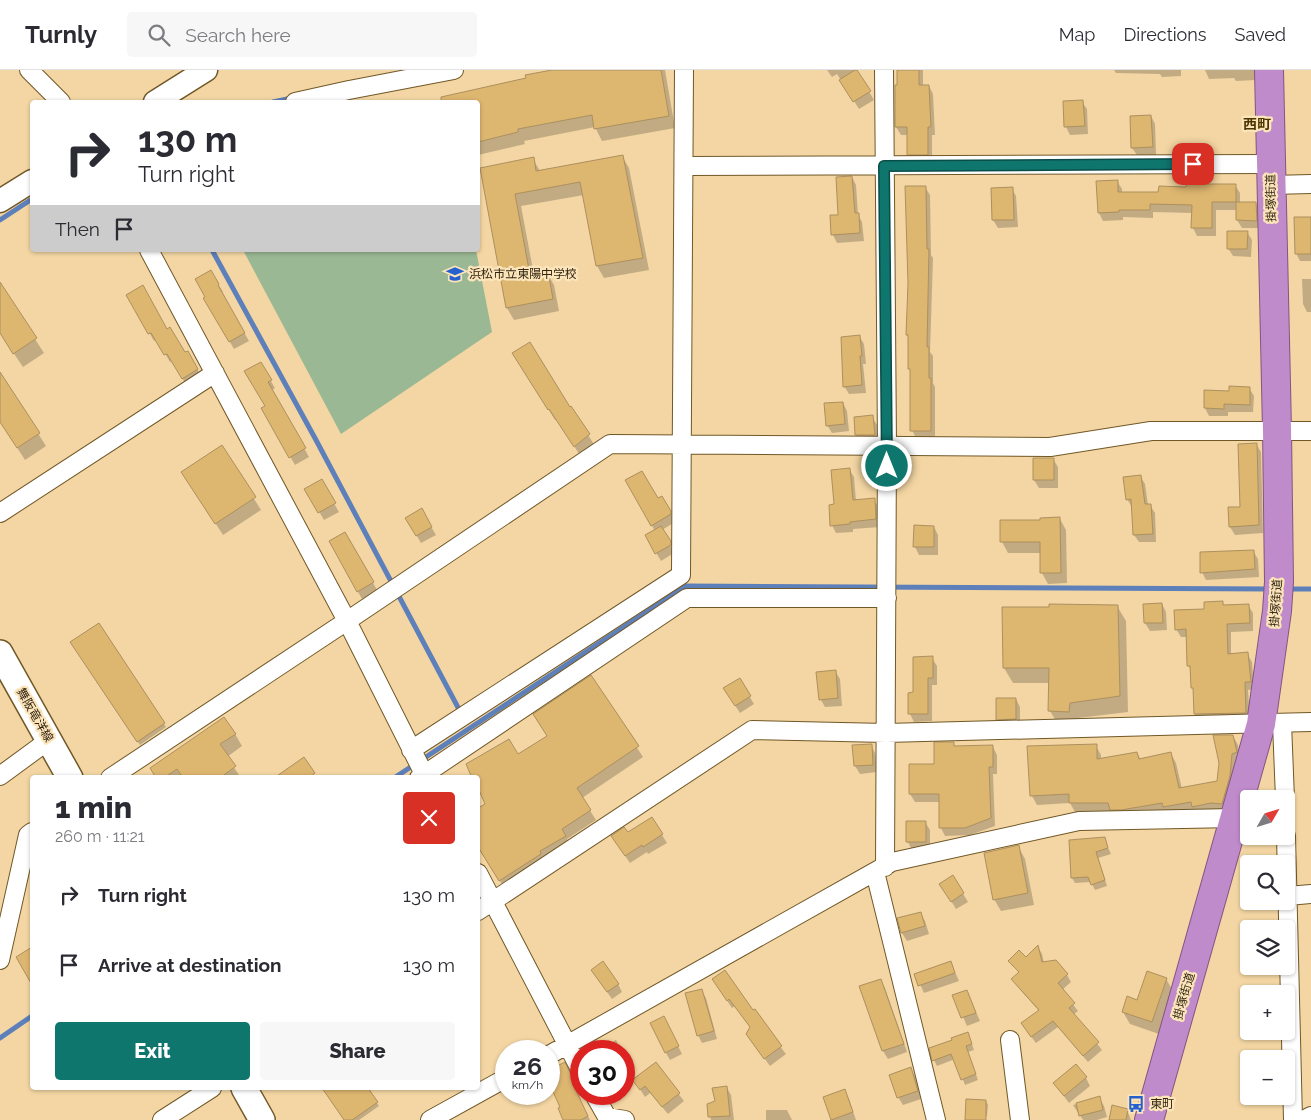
<!DOCTYPE html>
<html lang="en">
<head>
<meta charset="utf-8">
<style>
	:root { --surface:#fff; --page:#f7f7f7; --text:#2b2b33; --muted:#7c7c81; --line:#e1e1e2; --accent:#0f766e }
	body { margin:0; font-family:Raleway,"Noto Sans JP",sans-serif; background:var(--page); color:var(--text); height:100vh; display:flex; flex-direction:column; font-size:19px; white-space:nowrap }
	* { box-sizing:border-box; margin:0 }
	p { font-size:16px; color:var(--muted) }
	.icon { flex:none; width:28px; height:28px; fill:none; stroke:currentColor; stroke-width:2; stroke-linecap:round; stroke-linejoin:round }
	.map { position:relative; flex:1; overflow:hidden }
	.panel { position:absolute; left:30px; top:705px; width:450px; height:315px; display:flex; flex-direction:column; background:var(--surface); border-radius:5px; box-shadow:0 1px 4px #0004 }
	.panel>* { flex:none }
	.banner { position:absolute; left:30px; top:30px; width:450px; height:152px; border-radius:5px; box-shadow:0 1px 4px #0004; background:#fff; color:var(--text); overflow:hidden }
	.needle { width:32px; rotate:51deg }
	.tools { position:absolute; left:1240px; top:720px; display:grid; gap:10px }
	.tools a { display:grid; place-items:center; width:55px; height:55px; border-radius:5px; background:var(--surface); box-shadow:0 1px 4px #0004; font-size:25px }
	.speed { position:absolute; left:495px; top:970px; display:flex; gap:10px; font-size:25px; font-weight:700; text-align:center }
	.speed>* { display:grid; place-content:center; width:65px; height:65px; border-radius:50%; background:var(--surface); box-shadow:0 1px 4px #0004; line-height:1 }
	.speed small { font-size:12px; font-weight:400 }
	.speed .limit { border:8px solid #d22; background:#fff; color:#111 }
	.pin { position:absolute; display:grid; place-items:center; width:42px; height:42px; color:#fff; margin:-21px; border-radius:10px; box-shadow:0 2px 8px #0006 }
	.me { position:absolute; width:55px; margin:-28px; rotate:0deg; stroke-linejoin:round; filter:drop-shadow(0 0 4px #0008) }
	.turn { display:flex; align-items:center; gap:18px; height:105px; padding:0 25px; font-size:22px }
	.turn .icon { width:65px; height:65px; stroke-width:2.5 }
	.turn b { display:block; font-size:35px; line-height:42px }
	.then { display:flex; align-items:center; height:48px; padding:0 25px; background:#0003; gap:10px; font-size:19px }
	.round { display:grid; place-items:center; flex:none; width:52px; height:52px; border-radius:5px; background:var(--page) }
	.headline { display:flex; align-items:center; justify-content:space-between; height:85px; padding:0 25px }
	h1 { font-size:30px; font-weight:800; line-height:38px }
	.button { display:flex; gap:10px; margin-top:auto; padding:10px 25px }
	.button a { flex:1; height:58px; border-radius:5px; background:var(--accent); color:#fff; font-size:20px; font-weight:800; line-height:58px; text-align:center }
	.button a+a { background:var(--page); color:var(--text) }
	ul { padding:0; list-style:none }
	li { display:flex; align-items:center; gap:15px; height:70px; padding:0 25px }
	li div { flex:1 }
	li b { display:block; font-size:19px }
	li em { font-style:normal }
	header { display:flex; align-items:center; gap:30px; box-sizing:border-box; height:70px; padding:0 25px; background:var(--surface); border-bottom:1px solid var(--line) }
	header strong { font-size:24px }
	nav { display:flex; gap:28px; margin-inline-start:auto; font-size:18px }
	.search { width:350px; height:45px; background:var(--page); display:flex; align-items:center; gap:12px; box-sizing:border-box; padding:0 18px; border-radius:5px; color:var(--muted); font-size:19px }
	.map>svg:first-child { display:block }
</style>
</head>
<body>
<header>
<strong>Turnly</strong>
<div class="search"><svg class="icon" aria-label="search" viewBox="0 0 24 24"><circle cx="10" cy="10" r="6"/><path d="M15 15l6 6"/></svg>Search here</div>
<nav><a>Map</a><a>Directions</a><a>Saved</a></nav>
</header>
<div class="map">
<svg width="1311" height="1050" viewBox="0 0 1311 1050">
	<rect width="100%" height="100%" fill="#f3d6a3"/>
	<!-- green -->
	<path fill="#9ab894" d="M243,180H476L492,262L341,364Z"/>
	<!-- shadow -->
	<path fill="#0003" d="M558,0H665L675,58L602,71L595,57L524,71L525,74L478,85V32H450L449,27Z
		M827,0H856L874,30L859,39L837,4L832,7Z
		M898,0H923V16H929L933,24L935,65H932V92H913L909,84L908,65H901L896,57V16H898Z
		M1114,0H1181V6L1162,7L1160,4L1116,3Z
		M1205,0H1255L1256,10L1236,11L1234,8L1209,9Z
		M1082,32L1087,39L1088,64L1070,65L1066,57Z
		M1151,46L1155,54L1156,85H1137L1132,78Z
		M622,86L629,98L649,200L604,208L597,196L584,125L521,136L534,205L547,203L554,215L559,241L514,250L507,238L481,99L533,89L540,101Z
		M852,107L856,115L858,145L862,152L864,171L837,173L833,165Z
		M1117,111L1122,119V123L1160,124L1187,118L1235,115L1240,123V133L1256,134L1260,142V158H1242L1237,150L1238,140H1216V166H1197L1193,158V143L1153,142V148L1123,147V150L1103,151L1099,143Z
		M925,117L930,125L931,185L933,188L930,282L933,286V313L935,317V368H916L912,360V302L909,298V269L907,265Z
		M992,119H1012L1016,126L1018,157L998,158L993,150Z
		M1311,148V191H1300L1296,183Z
		M1247,162L1252,170L1251,187L1233,186L1228,178Z
		M211,202L223,222L221,223L249,271L234,279L205,229Z
		M1302,209H1311V242H1307L1303,234Z
		M0,215L44,283L23,297L0,263Z
		M128,225L167,260L185,284L187,282L202,307L187,316L172,291L170,292L157,270L154,271Z
		M859,266L864,274L866,294H863L866,323L849,324L844,316Z
		M260,293L275,318L272,320L309,387L295,395L263,339L266,337Z
		M520,294L569,339L588,365L595,376L581,387L557,349L555,350Z
		M3,308L46,376L25,390L0,351V310Z
		M1249,318L1254,326L1253,342H1228V346H1209L1205,338V321L1231,322Z
		M843,333L847,341L849,361L832,363L827,355Z
		M872,347L877,355L878,373H861L856,365Z
		M1256,374L1261,382L1263,463L1235,465L1230,457L1229,438H1242Z
		M222,377L261,440L223,465L190,414Z
		M1053,389L1058,397V418H1039L1034,410Z
		M849,399L854,407L856,431L874,429L878,437L880,457L853,459V462L836,463L832,455L835,435Z
		M1140,406L1145,414L1148,435H1150L1155,443L1156,472H1139L1134,465L1132,437L1127,429Z
		M321,411L339,442L324,450L306,419Z
		M627,411L657,430L661,428L675,450V452L662,460L674,483L661,491L646,466L655,461Z
		M421,440L436,465L421,473L407,449Z
		M1060,449L1066,460L1067,513L1048,514L1042,503L1041,483H1008L1002,472L1041,451Z
		M934,457L938,465V485H919L915,477Z
		M345,463L377,520L362,529L330,472Z
		M1253,481L1258,489L1259,507L1206,510L1202,502Z
		M1222,532L1224,536L1248,535L1253,543V561L1231,562V585L1247,584L1252,592L1254,619L1248,620L1250,651L1199,652L1195,644L1194,621L1192,617L1191,600L1189,596L1188,567H1181L1176,559L1205,540Z
		M1162,534L1166,542L1167,560L1150,561L1145,553L1144,535Z
		M1117,536L1126,551L1128,642L1078,648L1077,657L1059,656L1050,641V613H1013L1004,598Z
		M98,555L166,657L140,675L72,572Z
		M932,588L937,596V615H932V651L914,652L910,644L914,624Z
		M835,601L840,609L842,636L825,637L821,630Z
		M591,607L643,687L582,728L596,750L567,769L571,777L506,820L478,778V740L487,735L478,715V708L518,686L548,666Z
		M739,609L754,634L740,643L729,626Z
		M1016,629L1020,637V657H1001L997,649Z
		M235,664L242,676L227,687L241,708H157Z
		M1233,666L1238,675L1241,691L1227,743L1075,742L1070,733L1037,735L1032,726L1096,676L1101,685V690L1137,683L1141,690L1171,684L1176,693L1182,719L1218,712Z
		M953,673L955,677H993L997,685V704H993L995,756L970,765L945,766L941,758L940,732H915L910,724Z
		M871,675L875,683L877,702L860,704L855,696L854,677Z
		M652,749L667,773L648,784L647,782L630,793L617,774L627,764Z
		M907,752H925L930,760V780H912L908,772Z
		M1104,769L1111,784L1098,788L1107,816L1095,820L1091,812L1075,813L1072,808Z
		M1018,776L1025,789L1034,835L1001,841L994,829Z
		M953,807L968,832L956,839L941,814Z
		M920,843L925,851L929,864L907,871L902,863L899,849Z
		M1038,877L1042,884L1044,893L1055,891L1067,905L1071,912L1062,920L1078,941L1074,944L1102,980L1088,992L1058,957L1036,973L1026,960L1039,941L1017,916L1013,909L1019,903L1010,891L1026,889Z
		M32,878V913L17,888Z
		M951,893L959,911L924,923L916,905Z
		M597,908L618,914L622,922L612,929Z
		M1166,909L1173,921L1159,964L1130,954L1123,942Z
		M880,910L885,918L907,982L888,989L883,981L861,917Z
		M718,917L753,942L786,984L770,996L752,972L751,958L735,936L732,938Z
		M701,920L706,928L717,969L702,973L698,965Z
		M967,921L980,951L967,956L954,926Z
		M668,956L682,984L670,990L666,983Z
		M970,969L974,980L968,982L978,1010L965,1015L955,989L937,996L934,990Z
		M616,970L622,981H607L604,976Z
		M624,985L635,1006L624,1012Z
		M655,993L684,1031L668,1044L650,1023L645,1027L634,1010Z
		M564,994L578,1019L575,1020L590,1050H565L562,1038L549,1010V1001Z
		M911,999L915,1006L921,1029L903,1035L898,1027Z
		M1086,1008L1090,1016L1069,1033L1060,1021Z
		M324,1018H367L379,1036L359,1050H345Z
		M727,1018L731,1025L734,1050H711L708,1035L717,1032Z
		M844,1021L849,1029L856,1050H832L824,1027Z
		M1099,1028L1104,1036L1107,1047L1097,1050H1083L1073,1035Z
		M986,1031L988,1035L987,1046H984V1050H966Z
		M766,1040H787L792,1050H766Z
		M1127,1040L1131,1050H1110Z"/>
	<g fill="none" stroke-linecap="round" stroke-linejoin="round">
		<!-- stream -->
		<path stroke="#5d7fba" stroke-width="5" d="M273,32L292,28
			M0,150L32,129
			M212,180L316,370L462,645
			M1287,519H1311
			M394,708L686,516L1271,519
			M0,968L32,946"/>
	</g>
	<!-- building -->
	<path fill="#ddb670" stroke="#ac905f" d="M552,0H661L669,46L594,59L592,45L518,59V62L478,72V32H441V27L526,8L525,5Z
		M855,0H857L871,21L853,32L839,10Z
		M897,0H919V15H929L931,57H928V85H907V57H895V15H897Z
		M1083,30L1085,56L1064,57L1063,31Z
		M1151,45L1153,77L1131,78L1130,46Z
		M623,85L643,188L596,196L580,112L515,124L530,205L548,201L553,229L506,238L480,98L534,87L536,101Z
		M852,106L855,143H859L860,163L831,165L830,145H838L836,107Z
		M1118,110V122H1158L1159,116L1186,117V114H1236V132H1212V158H1191L1192,135L1150,134V140H1119V142L1098,143L1096,111Z
		M905,116H926L927,179H929L927,277H929V308H931V361H910V299H908V265H906L908,213Z
		M1013,117L1014,150H992L991,118Z
		M1236,132H1256L1257,151L1236,150Z
		M1294,147H1311V184H1295Z
		M1227,161H1248L1247,179H1227Z
		M211,200L219,214L218,215L245,263L229,272L203,228L205,227L195,209Z
		M0,212L37,268L13,284L0,263Z
		M143,215L167,259L170,257L185,282L188,281L198,299L182,309L167,284L164,285L151,263L148,264L126,225Z
		M860,265L862,286H860L862,315L843,317L841,267Z
		M530,272L570,337L571,336L590,364L574,377L549,339L548,340L512,283Z
		M261,292L272,310L268,312L306,378L289,388L261,338L265,336L244,301Z
		M0,302L40,363L17,378L0,352Z
		M1229,316L1250,317V335L1224,334V339L1204,338V320L1229,321Z
		M843,332L845,354L826,356L824,333Z
		M873,345L875,365H855L854,347Z
		M1257,373L1259,455L1229,457L1228,437H1240L1238,374Z
		M222,375L256,427L215,454L181,402Z
		M1033,388H1054V410H1033Z
		M850,398L853,430L875,428L876,449L850,452V454L830,456L829,435L834,434L831,400Z
		M642,401L658,428L662,426L671,441V444L651,456L625,410Z
		M1141,405L1145,434H1151L1153,464L1133,465L1131,429L1126,430L1123,407Z
		M322,409L336,433L318,443L304,419Z
		M422,438L432,457L416,466L405,448Z
		M1060,447L1061,503H1040V472H1000V450H1040V448Z
		M914,455L934,456V477H913Z
		M661,456L671,471V475L655,484L645,465Z
		M345,462L374,512L357,522L329,471Z
		M1254,480L1255,499L1200,503V482Z
		M1223,531V535L1249,534L1250,553L1227,554L1228,584L1248,582L1251,612H1245L1246,643L1194,644L1193,618H1191L1190,596H1187L1186,559L1175,560L1174,540L1204,539V532Z
		M1162,533L1163,553H1144L1143,534Z
		M1049,534L1118,535L1120,626L1070,633L1069,642L1048,641L1049,598H1003L1002,537H1049Z
		M99,553L165,653L137,672L70,572Z
		M933,586V608H928V644H908V623L913,622V587Z
		M836,600L838,628L819,630L816,602Z
		M591,605L639,676L577,718L591,740L562,759L566,766L540,781L541,784L499,811L478,777V738L485,734L478,718V708H472L466,694L509,669L518,684L547,666L533,644Z
		M740,608L751,626L735,636L723,618Z
		M996,628H1016V649L996,650Z
		M224,647L236,664L220,674L236,696L220,708H183L177,699L164,708H156L150,698Z
		M1213,665H1233L1237,682L1232,684L1230,706L1222,734L1211,733L1192,737L1191,732L1163,737L1162,733L1121,740H1110L1108,733H1069V724L1030,726L1027,676L1097,674V689L1137,682L1139,689L1171,682L1179,718L1217,711L1219,693Z
		M934,672H954V676L993,675V697H989L991,748L965,758H939V724H909V694H934Z
		M872,674L873,695L854,696L852,675Z
		M304,687L315,703L309,708H274Z
		M652,747L663,764L643,777L642,775L625,786L611,766L624,757L628,762Z
		M906,751H926V772H906Z
		M1105,767L1108,778L1096,782L1105,810L1091,815L1088,807L1071,808L1069,770Z
		M1019,775L1028,823L993,830L984,783Z
		M953,805L964,823L951,832L939,814Z
		M921,842L925,856L901,863L897,848Z
		M1038,875L1042,892L1056,890L1068,904L1058,913L1075,933L1069,938L1099,972L1083,986L1053,951L1031,967L1021,953L1039,940L1011,909L1019,902L1008,891L1019,880L1026,887Z
		M32,877V915L16,887Z
		M603,891L619,914L607,922L591,900Z
		M951,891L955,903L918,916L914,904Z
		M725,900L753,940L755,939L782,976L764,989L746,964L750,957L729,929L727,931L712,909Z
		M1147,901L1167,908L1152,952L1122,942L1127,926L1137,930Z
		M881,909L904,974L882,981L859,916Z
		M702,919L714,961L697,966L685,923Z
		M967,920L976,943L961,948L952,925Z
		M664,946L679,976L665,983L650,953Z
		M968,962L972,974L966,976L976,1004L961,1010L951,984L932,991L929,978L952,970L951,968Z
		M565,992L574,1011L572,1012L588,1046L581,1050H563L558,1038L560,1037L549,1013V1000Z
		M656,992L680,1023L662,1037L645,1016L640,1020L632,1010Z
		M1076,994L1087,1007L1064,1026L1053,1013Z
		M911,997L918,1021L897,1028L889,1005Z
		M727,1016L730,1046L708,1047L707,1034L715,1031L712,1018Z
		M322,1018H368L378,1032L352,1050H344Z
		M845,1019L853,1042L831,1050L823,1027Z
		M1100,1026L1103,1040L1079,1046L1076,1033Z
		M966,1029L986,1030V1050H965Z
		M1112,1035L1128,1039L1126,1050H1109Z"/>
	<g fill="none" stroke-linecap="round" stroke-linejoin="round">
		<!-- minor casing -->
		<g stroke="#715827" stroke-width="20">
			<path id="minor" d="M29,0L61,32
				M884,0L887,376L885,797
				M295,32L349,20L454,0
				M685,96L1271,94
				M1271,115L1311,114
				M149,180L347,551L426,708
				M0,443L215,303
				M1282,653L1285,729
				M411,680L681,505L684,0
				M0,706L49,670
				M110,708L347,551L610,374L1050,377L1151,361H1311
				M419,708L687,528H887
				M1286,766L1293,1050
				M875,802L936,1050
				M478,803L581,1001
				M1288,826L1311,824
				M478,841L752,660L886,663L1311,652
				M0,890L28,765L32,762
				M1010,970L1020,1050
				M549,985L892,792L1079,751L1235,748
				M594,1024L607,1047L625,1050
				M162,1050L212,1018
				M430,1050L506,1008
				M1303,1050L1311,1046"/>
		</g>
		<!-- tertiary casing -->
		<g stroke="#715827" stroke-width="25">
			<path id="tertiary" d="M155,32L206,0
				M0,131L32,111"/>
		</g>
		<!-- secondary casing -->
		<g stroke="#715827" stroke-width="28">
			<path id="secondary" d="M0,583L70,708
				M244,1018L262,1050"/>
		</g>
		<!-- trunk casing -->
		<g stroke="#845481" stroke-width="30">
			<path id="trunk" d="M1149,1050L1261,654L1277,541L1279,512L1277,360L1269,0"/>
		</g>
		<!-- minor -->
		<use href="#minor" stroke="#fff" stroke-width="18"/>
		<!-- tertiary -->
		<use href="#tertiary" stroke="#fff" stroke-width="22"/>
		<!-- secondary -->
		<use href="#secondary" stroke="#fff" stroke-width="25"/>
		<!-- trunk -->
		<use href="#trunk" stroke="#c08bcb" stroke-width="28"/>
	</g>
	<g fill="none" stroke-linecap="round" stroke-linejoin="round">
		<!-- route casing -->
		<g stroke="#0a4d48" stroke-width="12">
			<path id="route" d="M887,396L884,96L1193,94"/>
		</g>
		<!-- route -->
		<use href="#route" stroke="#0f766e" stroke-width="9"/>
	</g>
	<!-- icons -->
	<defs>
		<g id="school-bare" transform="scale(1.35)"><path d="M0-5L7-2L0 1L-7-2ZM-4 1L0 2.5L4 1V4Q0 6-4 4Z" fill="#2461ce" stroke="#fce4bb" stroke-width="2.5" paint-order="stroke"/></g>
		<g id="bus-bare" transform="scale(1.35)"><path d="M-5-6H5V4H4V6H2V4H-2V6H-4V4H-5ZM-3.5-4V0h7V-4ZM-3.5 1.2v1.5H-2V1.2ZM2 1.2v1.5H3.5V1.2Z" fill="#2461ce" stroke="#fce4bb" stroke-width="2.5" paint-order="stroke"/></g>
	</defs>
	<g fill-rule="evenodd">
		<use href="#school-bare" x="455" y="204"/>
		<use href="#bus-bare" x="1136" y="1034"/>
	</g>
	<g text-anchor="middle" stroke-width="4.5" stroke-linejoin="round" paint-order="stroke">
		<!-- street labels -->
		<g font-size="12" fill="#312511" stroke="#fce4bb">
			<text transform="translate(1271 128) rotate(-91)" y="4">掛塚街道</text>
			<text transform="translate(1276 533) rotate(-86)" y="4">掛塚街道</text>
			<text transform="translate(35 645) rotate(60)" y="4">舞阪竜洋線</text>
			<text transform="translate(1184 926) rotate(-74)" y="4">掛塚街道</text>
		</g>
		<!-- poi labels -->
		<g font-size="12" fill="#312511" stroke="#fce4bb" text-anchor="start">
			<text x="469" y="208">浜松市立東陽中学校</text>
			<text x="1150" y="1038">東町</text>
		</g>
		<!-- neighbourhood labels -->
		<g font-size="14" font-weight="bold" fill="#4d3500" stroke="#fce4bb">
			<text x="1257" y="59">西町</text>
		</g>
	</g>
</svg>
<div class="tools">
<a><svg class="needle" viewBox="-14 -14 28 28"><path d="M0-13l5 13h-10z" fill="#e53935"/><path d="M0 13l5-13h-10z" fill="#7c7c81"/></svg></a>
<a><svg class="icon" aria-label="search" viewBox="0 0 24 24"><circle cx="10" cy="10" r="6"/><path d="M15 15l6 6"/></svg></a>
<a><svg class="icon" aria-label="layers" viewBox="0 0 24 24"><path d="M12 4l9 5-9 5-9-5zM3 14l9 5 9-5"/></svg></a>
<a>+</a>
<a>−</a>
</div>
<div class="speed"><div>26<small>km/h</small></div><div class="limit">30</div></div>
<div class="pin" style="left:1193px;top:94px;background:#d93025"><svg class="icon" aria-label="arrive" viewBox="0 0 24 24"><path d="M6 21V4h12l-3 4 3 4H6"/></svg></div>
<svg class="me" style="left:887px;top:396px" viewBox="-20 -20 40 40"><circle r="17" fill="#0f766e" stroke="#fff" stroke-width="3"/><path d="M0-11L8 9 0 5-8 9z" fill="#fff"/></svg>
<div class="banner">
<div class="turn"><svg class="icon" aria-label="right" viewBox="0 0 24 24"><path d="M7 20v-9h11M14 6l5 5-5 5"/></svg><div><b>130 m</b>Turn right</div></div>
<div class="then">Then<svg class="icon" aria-label="arrive" viewBox="0 0 24 24"><path d="M6 21V4h12l-3 4 3 4H6"/></svg></div>
</div>
<section class="panel">
<div class="headline"><div><h1>1 min</h1><p>260 m · 11:21</p></div><a class="round" style="background:#d93025;color:#fff"><svg class="icon" aria-label="close" viewBox="0 0 24 24"><path d="M6 6l12 12M18 6L6 18"/></svg></a></div>
<ul>
<li><svg class="icon" aria-label="right" viewBox="0 0 24 24"><path d="M7 20v-9h11M14 6l5 5-5 5"/></svg><div><b>Turn right</b></div><em>130 m</em></li>
<li><svg class="icon" aria-label="arrive" viewBox="0 0 24 24"><path d="M6 21V4h12l-3 4 3 4H6"/></svg><div><b>Arrive at destination</b></div><em>130 m</em></li>
</ul>
<div class="button"><a>Exit</a><a>Share</a></div>
</section>
</div>
</body>
</html>
